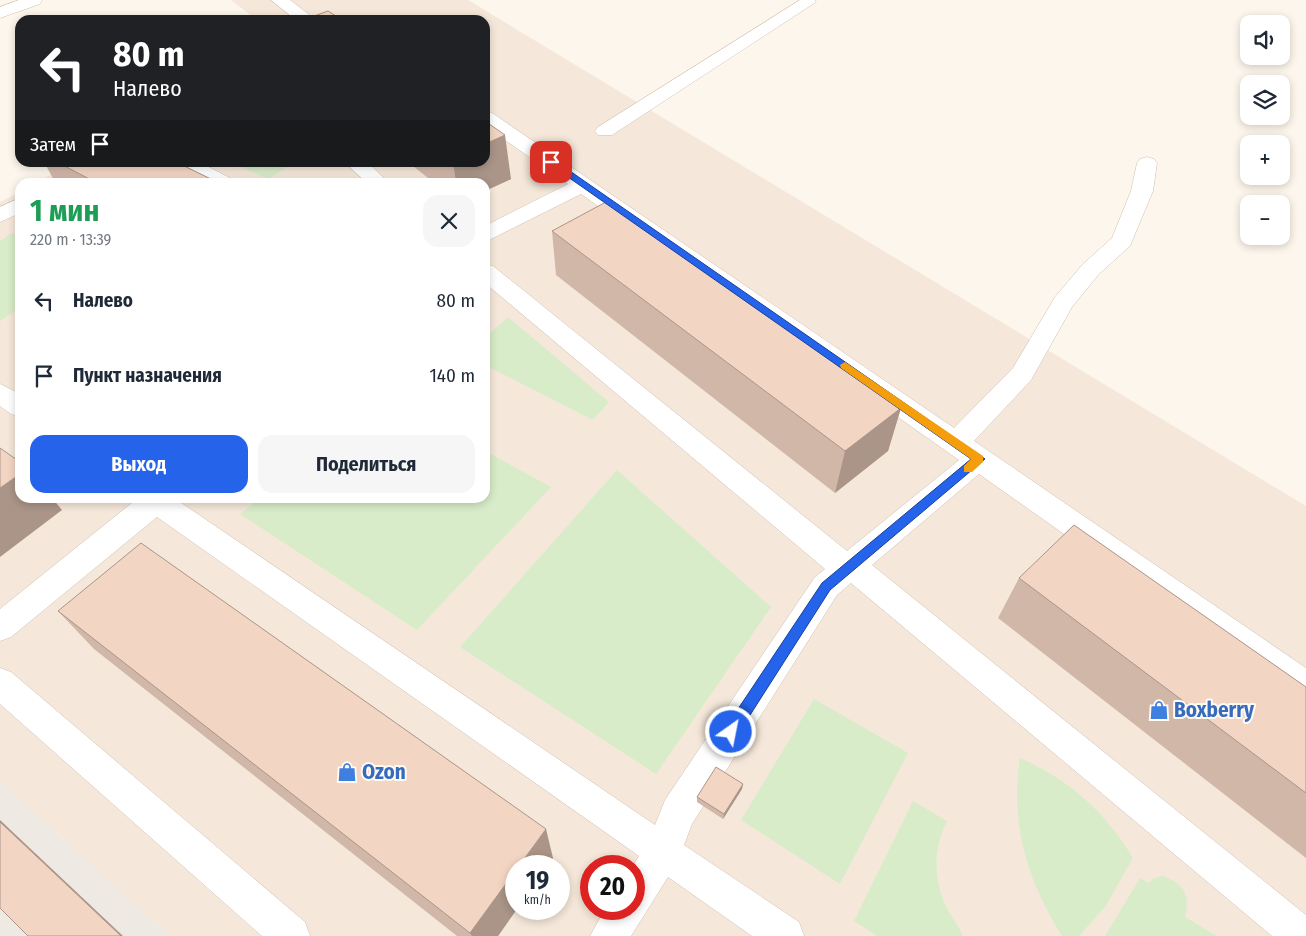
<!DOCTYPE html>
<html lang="ru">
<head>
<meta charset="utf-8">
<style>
	:root { --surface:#fff; --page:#f6f6f7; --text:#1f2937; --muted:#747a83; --accent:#2563eb }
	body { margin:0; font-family:"Fira Sans Condensed",sans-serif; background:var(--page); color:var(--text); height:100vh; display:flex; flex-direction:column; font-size:19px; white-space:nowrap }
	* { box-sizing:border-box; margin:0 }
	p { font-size:16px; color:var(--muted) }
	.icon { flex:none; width:28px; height:28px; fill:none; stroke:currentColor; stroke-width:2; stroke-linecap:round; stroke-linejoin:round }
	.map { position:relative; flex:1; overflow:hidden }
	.side { position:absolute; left:15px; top:178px; width:475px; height:325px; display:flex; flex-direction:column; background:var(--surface); border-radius:15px; box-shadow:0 2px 8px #0003 }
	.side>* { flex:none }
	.guide { position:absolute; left:15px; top:15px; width:475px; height:152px; border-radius:15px; box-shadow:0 2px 8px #0003; background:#202124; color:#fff; overflow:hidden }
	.tools { position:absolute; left:1240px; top:15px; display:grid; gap:10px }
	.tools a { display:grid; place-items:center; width:50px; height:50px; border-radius:10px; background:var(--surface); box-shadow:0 2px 8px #0003; font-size:25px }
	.speed { position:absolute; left:505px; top:855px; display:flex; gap:10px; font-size:25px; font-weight:700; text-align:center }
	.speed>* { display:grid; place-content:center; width:65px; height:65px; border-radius:50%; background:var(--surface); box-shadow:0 2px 8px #0003; line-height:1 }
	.speed small { font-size:12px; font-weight:400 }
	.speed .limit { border:8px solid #d22; background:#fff; color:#111 }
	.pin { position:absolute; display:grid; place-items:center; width:42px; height:42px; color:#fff; margin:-21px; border-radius:10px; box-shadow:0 2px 8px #0006 }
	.me { position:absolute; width:55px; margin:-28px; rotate:33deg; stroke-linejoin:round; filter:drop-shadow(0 0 4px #0008) }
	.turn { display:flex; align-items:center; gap:18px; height:105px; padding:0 15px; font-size:22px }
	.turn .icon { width:65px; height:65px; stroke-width:2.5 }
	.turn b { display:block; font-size:35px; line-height:42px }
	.then { display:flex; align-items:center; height:48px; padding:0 15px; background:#0003; gap:10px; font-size:19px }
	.round { display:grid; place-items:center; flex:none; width:52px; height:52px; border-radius:15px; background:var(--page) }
	.headline { display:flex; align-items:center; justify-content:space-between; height:85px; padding:0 15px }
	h1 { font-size:30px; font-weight:700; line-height:38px; color:#1e9e55 }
	.button { display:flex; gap:10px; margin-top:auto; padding:10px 15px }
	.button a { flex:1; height:58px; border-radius:15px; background:var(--accent); color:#fff; font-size:20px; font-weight:700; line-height:58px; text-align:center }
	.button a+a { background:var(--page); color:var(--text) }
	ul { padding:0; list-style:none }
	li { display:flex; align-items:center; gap:15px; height:75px; padding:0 15px }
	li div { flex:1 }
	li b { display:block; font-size:19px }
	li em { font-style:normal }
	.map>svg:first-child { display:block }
</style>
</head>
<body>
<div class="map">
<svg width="1306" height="936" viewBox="0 0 1306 936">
	<rect width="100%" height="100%" fill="#fdf6ec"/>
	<!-- residential -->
	<path fill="#f5e8da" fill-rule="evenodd" d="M231,0H468L1306,506V936H169L0,781V202L20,192V498H485V182H37L75,162H485V20H257ZM516,866H559V909H516ZM591,866H634V909H591Z"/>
	<!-- industrial -->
	<path fill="#efe9e4" d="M0,781L169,936H0Z"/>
	<!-- green -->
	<path fill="#d8ecc9" d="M232,163H294L268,179Z
		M12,233L20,238V308L0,321V241Z
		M508,317L609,402L593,420L485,365V338Z
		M485,451L551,487L417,630L240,514L260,498H485Z
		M617,470L771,607L656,774L460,647Z
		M814,699L908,753L840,884L741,820Z
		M1020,758C1070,780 1105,812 1133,858L1105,907L1079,936H1062C1027,879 1010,825 1020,758Z
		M913,801L947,821C934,847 933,874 944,902C949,914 958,924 963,936H877L854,921Z
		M1163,876C1185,884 1190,896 1185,917L1217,936H1105L1140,878L1149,883L1154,878Z"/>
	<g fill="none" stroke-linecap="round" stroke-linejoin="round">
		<!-- minor casing -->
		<g stroke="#d1beb0" stroke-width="1">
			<path id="minor" d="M19,0H42L40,4L0,18V7Z
				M271,0H290L316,20H296Z
				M800,0H815L816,2L612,135H598L595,131L598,127Z
				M485,111L492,113L954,428L1013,368L1055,297L1083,264L1112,238L1131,191L1137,163L1140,159L1147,157L1154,159L1157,163L1153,191L1130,246L1099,274L1072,307L1031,380L974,441L1306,668V701L1295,697L979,474L872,565L1306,915V936H1272L851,583L837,595L692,824L684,845L799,922L804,936H752L668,877L631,936H590L605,909H634L633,866L639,856L157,517L11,637L0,641V609L138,498H174L655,825L665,800L815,577L825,569L485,283V264L493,266L847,551L959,460L581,194L485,242V226L568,184L485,126Z
				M172,162H199L230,178L233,182H208L175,166Z
				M344,162H367L388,182H366Z
				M20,198V213L0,222V207Z
				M0,384L20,394V417L11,414L0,406Z
				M0,668L11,672L305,922L310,936H262L0,704Z"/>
		</g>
		<!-- minor -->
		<use href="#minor" fill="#fff" fill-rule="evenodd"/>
	</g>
	<!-- wall -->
	<path fill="#d1b7a8" d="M44,162H176L217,182H55Z
		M408,162H485L511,179L485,191V182H433Z
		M552,231L901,408L888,451L835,493L556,275Z
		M1019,578L1306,687V858L998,618Z
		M58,611L553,858L516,909H517L498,936H457L94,649Z
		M743,784L742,789L723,819L697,802V797Z"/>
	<!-- shaded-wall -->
	<path fill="#aa9588" d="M505,135L511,179L485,191V182H456L453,162H485V144Z
		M901,408L888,451L835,493L845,451Z
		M20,474V498H52L62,510L0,557V488Z
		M743,784L742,789L723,819L724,814Z
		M0,820L123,936H121L0,822Z
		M546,829L553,858L547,866H519Z
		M516,870V909H517L498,936H472L470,933Z"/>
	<!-- building -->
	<path fill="#f3d5c3" stroke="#aa9588" d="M328,11L342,20H303Z
		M485,121L505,135L485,144Z
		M57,162H176L217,182H95Z
		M606,202L901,408L845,451L552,231Z
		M0,448L20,462V474L0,488Z
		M1074,525L1306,687V793L1019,578Z
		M141,543L546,829L519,866H516V870L470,933L58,611Z
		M716,767L743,784L724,814L697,797Z
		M0,822L121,936H28L0,908Z"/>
	<!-- route -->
	<path fill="#2563eb" stroke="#184099" d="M548,160H554L985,459L830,590L736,737L731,739L726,737L724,732L726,727L822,583L971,459L548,163Z"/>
	<!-- slow -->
	<path fill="#f59e0b" d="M845,362L983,456V462L972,472H964V466L971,459L841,368L840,365Z"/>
	<!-- icons -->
	<defs>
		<g id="shop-bare" transform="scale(1.5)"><path d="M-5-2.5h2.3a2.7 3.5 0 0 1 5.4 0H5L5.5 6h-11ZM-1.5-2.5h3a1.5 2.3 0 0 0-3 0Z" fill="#3f7fe0" stroke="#fffaf3" stroke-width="2.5" paint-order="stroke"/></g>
	</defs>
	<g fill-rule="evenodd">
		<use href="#shop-bare" x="1159" y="710"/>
		<use href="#shop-bare" x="347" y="772"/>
	</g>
	<g text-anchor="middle" stroke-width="4" stroke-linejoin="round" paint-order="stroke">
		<!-- near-shop labels -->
		<g font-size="21" font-weight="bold" fill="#366cbe" stroke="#fffaf3" text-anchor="start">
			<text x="1174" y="717">Boxberry</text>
			<text x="362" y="779">Ozon</text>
		</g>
	</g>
</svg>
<div class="tools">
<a><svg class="icon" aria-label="sound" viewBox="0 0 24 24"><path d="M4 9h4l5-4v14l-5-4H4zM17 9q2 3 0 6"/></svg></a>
<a><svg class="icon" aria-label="layers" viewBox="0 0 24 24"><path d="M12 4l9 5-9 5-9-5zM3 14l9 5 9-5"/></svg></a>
<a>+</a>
<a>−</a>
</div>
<div class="speed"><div>19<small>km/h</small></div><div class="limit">20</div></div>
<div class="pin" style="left:551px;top:162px;background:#d93025"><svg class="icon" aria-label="arrive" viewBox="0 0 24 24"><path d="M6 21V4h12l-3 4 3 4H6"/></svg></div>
<svg class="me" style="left:731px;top:732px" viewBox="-20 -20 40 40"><circle r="17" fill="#2563eb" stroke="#fff" stroke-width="3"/><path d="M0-11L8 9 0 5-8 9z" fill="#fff"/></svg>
<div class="guide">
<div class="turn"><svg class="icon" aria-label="left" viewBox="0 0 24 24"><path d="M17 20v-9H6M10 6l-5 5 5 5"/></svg><div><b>80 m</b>Налево</div></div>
<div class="then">Затем<svg class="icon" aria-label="arrive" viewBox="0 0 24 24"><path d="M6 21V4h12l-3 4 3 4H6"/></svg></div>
</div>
<section class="side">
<div class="headline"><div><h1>1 мин</h1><p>220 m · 13:39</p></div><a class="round"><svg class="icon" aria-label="close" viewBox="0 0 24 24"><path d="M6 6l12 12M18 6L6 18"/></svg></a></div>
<ul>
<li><svg class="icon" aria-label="left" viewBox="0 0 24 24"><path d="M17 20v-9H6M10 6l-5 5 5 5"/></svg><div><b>Налево</b></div><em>80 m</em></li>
<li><svg class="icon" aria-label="arrive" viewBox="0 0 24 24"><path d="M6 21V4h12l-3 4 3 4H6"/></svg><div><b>Пункт назначения</b></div><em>140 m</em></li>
</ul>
<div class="button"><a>Выход</a><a>Поделиться</a></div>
</section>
</div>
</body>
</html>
